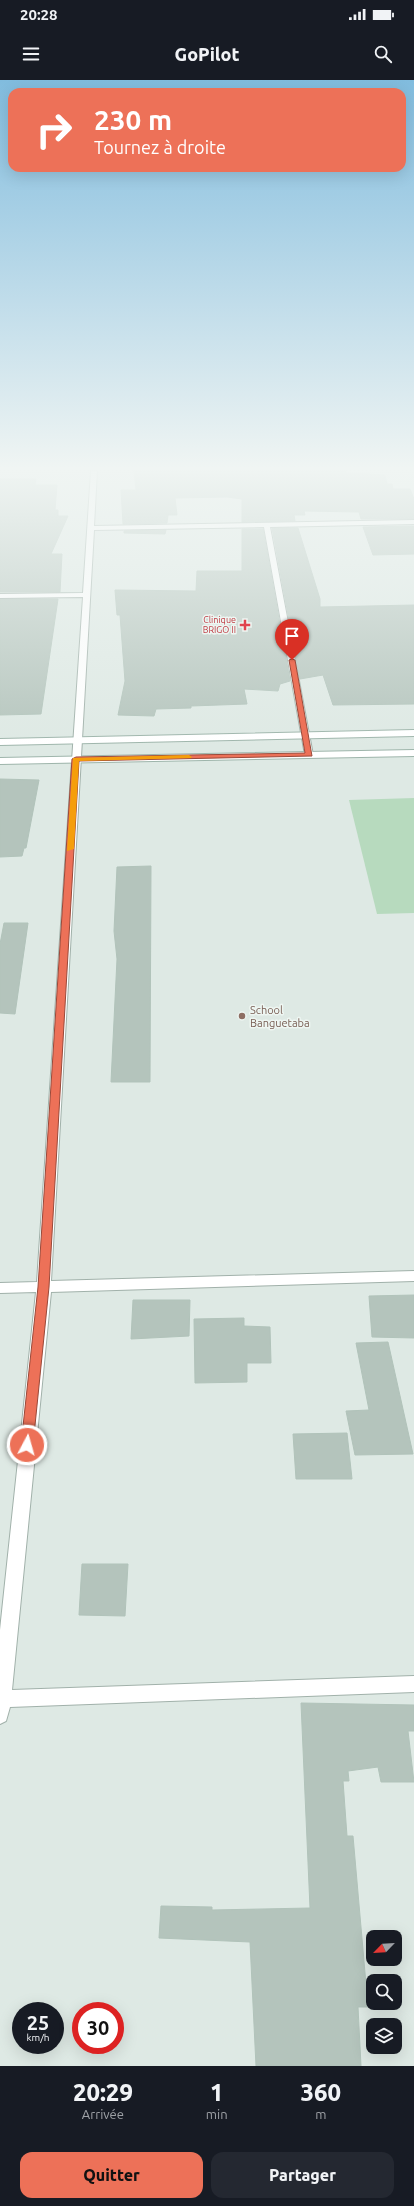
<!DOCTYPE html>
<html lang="fr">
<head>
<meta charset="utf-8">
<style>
	:root { --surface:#171b24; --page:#242831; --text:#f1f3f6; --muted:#9ea1a6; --accent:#ed7158 }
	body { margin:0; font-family:Ubuntu,sans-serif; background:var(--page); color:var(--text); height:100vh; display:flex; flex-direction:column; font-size:15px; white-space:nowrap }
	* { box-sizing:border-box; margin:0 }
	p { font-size:13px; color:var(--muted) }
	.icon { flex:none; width:22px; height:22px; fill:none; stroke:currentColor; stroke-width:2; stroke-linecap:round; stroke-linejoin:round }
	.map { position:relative; height:1986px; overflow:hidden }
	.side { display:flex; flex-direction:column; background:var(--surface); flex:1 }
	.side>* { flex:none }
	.guide { position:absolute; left:8px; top:8px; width:398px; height:84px; border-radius:12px; box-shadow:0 4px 16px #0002; background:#ed7158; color:#fff; overflow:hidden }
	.needle { width:26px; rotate:245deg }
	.controls { position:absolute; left:366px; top:1850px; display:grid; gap:8px }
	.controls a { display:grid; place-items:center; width:36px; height:36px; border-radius:8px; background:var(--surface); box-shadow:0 4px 16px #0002; font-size:20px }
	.speed { position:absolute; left:12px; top:1922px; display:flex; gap:8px; font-size:20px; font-weight:700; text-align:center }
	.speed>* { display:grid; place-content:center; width:52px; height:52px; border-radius:50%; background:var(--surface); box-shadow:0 4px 16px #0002; line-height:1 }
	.speed small { font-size:10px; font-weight:400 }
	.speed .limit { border:6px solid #d22; background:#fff; color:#111 }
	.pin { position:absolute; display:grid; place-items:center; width:34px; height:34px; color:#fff; margin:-41px -17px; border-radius:50% 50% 50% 0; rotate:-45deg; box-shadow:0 0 4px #0007 }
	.pin .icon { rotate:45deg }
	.me { position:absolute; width:44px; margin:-22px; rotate:6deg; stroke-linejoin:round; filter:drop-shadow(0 0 3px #0008) }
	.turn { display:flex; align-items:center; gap:14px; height:84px; padding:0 20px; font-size:18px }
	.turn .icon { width:52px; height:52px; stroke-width:2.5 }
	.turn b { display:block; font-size:28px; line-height:34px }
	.eta { display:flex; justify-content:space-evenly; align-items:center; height:68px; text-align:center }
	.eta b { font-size:24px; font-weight:800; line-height:28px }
	.action { display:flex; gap:8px; margin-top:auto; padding:8px 20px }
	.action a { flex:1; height:46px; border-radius:12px; background:var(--accent); color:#111; font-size:16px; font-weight:800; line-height:46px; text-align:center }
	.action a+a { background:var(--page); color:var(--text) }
	.status { display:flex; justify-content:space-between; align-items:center; height:28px; padding:0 20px; background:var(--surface); direction:ltr }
	.status svg { height:11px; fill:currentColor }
	header { display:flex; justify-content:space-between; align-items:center; height:52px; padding:0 20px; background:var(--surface); font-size:18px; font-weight:800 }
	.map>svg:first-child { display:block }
</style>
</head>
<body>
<div class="status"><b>20:28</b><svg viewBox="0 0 49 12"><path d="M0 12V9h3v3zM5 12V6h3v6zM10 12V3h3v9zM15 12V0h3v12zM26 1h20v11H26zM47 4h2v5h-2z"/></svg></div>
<header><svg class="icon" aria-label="menu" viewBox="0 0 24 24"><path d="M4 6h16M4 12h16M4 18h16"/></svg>GoPilot<svg class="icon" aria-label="search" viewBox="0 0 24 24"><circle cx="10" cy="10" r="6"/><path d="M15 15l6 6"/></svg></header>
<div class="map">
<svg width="414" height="1986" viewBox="0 0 414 1986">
	<rect width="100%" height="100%" fill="#dee9e4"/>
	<!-- green -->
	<path fill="#b7dabe" d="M414,718V833L377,834L349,720Z"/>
	<!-- building -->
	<path fill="#b4c4bc" stroke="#b1c3ba" d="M134,391H345L346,393L385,395L387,404H392L393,409H410L414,419V439H361L359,432L304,431L305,435H294L295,441L242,442V419L227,417L175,418L177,435H168L167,443L123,444L121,410H136Z
		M0,399H36L35,405H57L55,430H58V436H68L51,474H62L60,512H0Z
		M414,446V474L373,475L363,447Z
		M272,448H298L320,519V527L414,525V624L333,625L323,595L300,599Z
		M242,449H263L290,601L280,604L278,611L244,609L247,624L191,626V628L156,629L154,636L118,635L125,601L120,535H117L115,510L196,511L197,491H242Z
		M166,450L165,454L124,453V451Z
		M0,519H58L41,634L0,635Z
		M0,699L39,700L26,768H24L22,776L0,777Z
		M151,786L150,1002H111L117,879L114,851L117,787Z
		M4,843H28L15,934L0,933V864Z
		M414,1215V1258L372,1257L369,1216Z
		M133,1220H190L189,1256L131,1259Z
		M244,1238V1246L270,1247L271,1283H247V1302L195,1303L194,1239Z
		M388,1262L413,1374L355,1375L346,1331L369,1330L356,1263Z
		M347,1353L352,1399H296L293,1354Z
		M82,1484H128L125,1536L79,1535Z
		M301,1623L414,1625V1651H408L414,1702H381L378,1687L348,1691L349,1701H343L347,1756H353L368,1927H358L361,1986H256L250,1862L159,1858L161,1826L212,1827V1830L310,1828Z"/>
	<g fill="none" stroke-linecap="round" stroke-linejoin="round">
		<!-- street casing -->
		<g stroke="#a1b1aa" stroke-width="2">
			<path id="street" d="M91,391H97L94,446L414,440V444L270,447L313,675L309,678L305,675L264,447L94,450L51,1201L414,1191V1201L51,1212L12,1610L414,1596V1612L10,1627L6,1641L0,1644V1550L36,1212L0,1213V1203L37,1202L83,517L0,518V514L83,513Z"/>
		</g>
		<!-- secondary casing -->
		<g stroke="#9eb5ab" stroke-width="2">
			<path id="secondary" d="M414,650V656L0,665V659Z
				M414,670V676L0,684V678Z"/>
		</g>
		<!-- street -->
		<use href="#street" fill="#fff" fill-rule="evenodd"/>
		<!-- secondary -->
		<use href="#secondary" fill="#fff" fill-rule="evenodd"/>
	</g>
	<!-- sky -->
	<linearGradient id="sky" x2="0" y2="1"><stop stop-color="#81bcde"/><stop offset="0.58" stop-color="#f0f5f3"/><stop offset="1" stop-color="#f0f5f3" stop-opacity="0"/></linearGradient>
	<rect width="414" height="669" fill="url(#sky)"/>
	<!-- route -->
	<path fill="#ed7158" stroke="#9a4939" d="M292,579L295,580L312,676L79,681L49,1207L33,1365L31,1369H23L21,1365L38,1207L72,679L76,677L305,673L289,580Z"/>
	<!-- slow -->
	<path fill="#f59e0b" d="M189,675L192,677L191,678L79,681L74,769L67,771L73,678Z"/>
	<!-- markers -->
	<path fill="#e0444e" stroke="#eef6f2" stroke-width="1.5" d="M243 539h4v4h4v4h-4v4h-4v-4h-4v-4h4z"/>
	<circle fill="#8d6e63" stroke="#eef6f2" stroke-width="1.5" cx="242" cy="936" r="4"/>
	<g text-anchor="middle" stroke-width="3" stroke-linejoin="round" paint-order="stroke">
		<!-- far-health labels -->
		<g font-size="9" fill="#be3a42" stroke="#eef6f2" text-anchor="end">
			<text x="236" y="543">Clinique<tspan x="236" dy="10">BRIGO II</tspan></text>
		</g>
		<!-- education labels -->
		<g font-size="11" fill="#785e54" stroke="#eef6f2" text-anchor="start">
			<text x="250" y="934">School<tspan x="250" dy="13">Banguetaba</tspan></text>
		</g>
	</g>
</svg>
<div class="controls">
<a><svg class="needle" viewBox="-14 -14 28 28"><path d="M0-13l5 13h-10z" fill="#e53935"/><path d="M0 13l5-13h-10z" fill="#9ea1a6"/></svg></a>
<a><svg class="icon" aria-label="search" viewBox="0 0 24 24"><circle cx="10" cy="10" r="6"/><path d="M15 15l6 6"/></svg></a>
<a><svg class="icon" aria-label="layers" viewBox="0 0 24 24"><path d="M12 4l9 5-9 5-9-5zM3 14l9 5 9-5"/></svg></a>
</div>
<div class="speed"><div>25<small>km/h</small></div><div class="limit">30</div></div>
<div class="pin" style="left:292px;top:580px;background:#d93025"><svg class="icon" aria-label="arrive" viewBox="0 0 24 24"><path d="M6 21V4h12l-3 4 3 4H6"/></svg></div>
<svg class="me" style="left:27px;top:1365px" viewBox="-20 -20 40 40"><circle r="17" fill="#ed7158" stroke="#fff" stroke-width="3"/><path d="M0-11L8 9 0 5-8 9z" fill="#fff"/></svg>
<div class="guide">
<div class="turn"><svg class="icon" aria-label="right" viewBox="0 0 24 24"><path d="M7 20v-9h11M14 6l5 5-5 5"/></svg><div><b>230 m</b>Tournez à droite</div></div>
</div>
</div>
<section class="side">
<div class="eta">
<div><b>20:29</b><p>Arrivée</p></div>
<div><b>1</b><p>min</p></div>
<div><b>360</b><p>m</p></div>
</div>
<div class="action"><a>Quitter</a><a>Partager</a></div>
</section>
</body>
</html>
